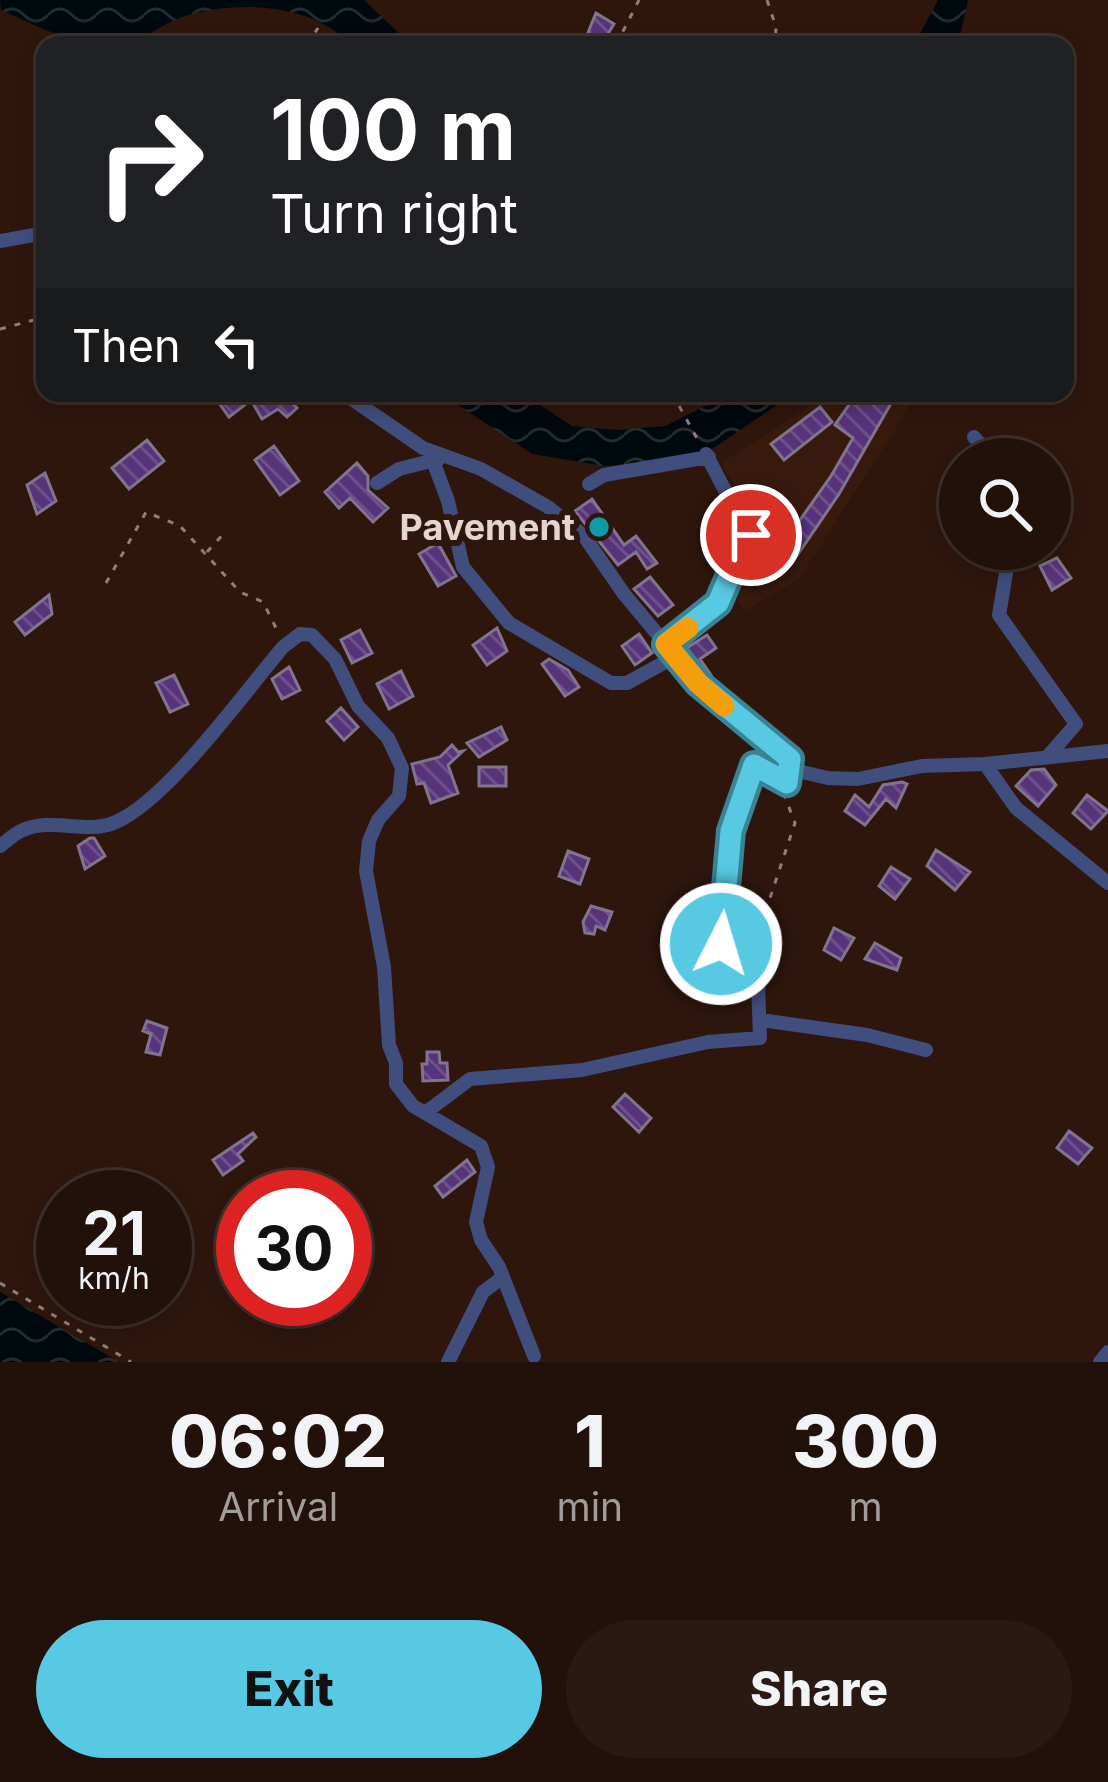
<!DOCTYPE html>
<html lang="en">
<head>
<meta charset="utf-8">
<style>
	:root { --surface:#22100a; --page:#2a1913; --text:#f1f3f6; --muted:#a29d9c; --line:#3f302b; --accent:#58c9e3 }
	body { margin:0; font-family:Inter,sans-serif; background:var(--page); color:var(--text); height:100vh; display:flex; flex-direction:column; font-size:45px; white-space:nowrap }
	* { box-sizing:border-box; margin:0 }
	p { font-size:39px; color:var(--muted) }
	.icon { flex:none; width:66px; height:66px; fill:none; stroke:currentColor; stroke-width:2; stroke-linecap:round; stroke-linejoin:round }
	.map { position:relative; height:1362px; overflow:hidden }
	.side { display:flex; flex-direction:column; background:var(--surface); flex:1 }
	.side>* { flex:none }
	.banner { position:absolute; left:36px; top:36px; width:1038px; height:366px; border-radius:24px; box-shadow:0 6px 18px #0003,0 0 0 3px var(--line); background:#202124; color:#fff; overflow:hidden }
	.buttons { position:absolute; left:939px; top:438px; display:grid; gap:24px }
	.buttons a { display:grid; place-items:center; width:132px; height:132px; border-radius:50%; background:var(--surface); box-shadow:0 6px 18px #0003,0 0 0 3px var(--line); font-size:60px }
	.speed { position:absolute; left:36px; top:1170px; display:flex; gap:24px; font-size:60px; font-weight:700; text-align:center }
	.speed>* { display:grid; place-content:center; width:156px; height:156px; border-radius:50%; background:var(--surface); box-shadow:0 6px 18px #0003,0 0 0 3px var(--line); line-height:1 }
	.speed small { font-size:30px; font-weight:400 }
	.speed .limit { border:18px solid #d22; background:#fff; color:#111 }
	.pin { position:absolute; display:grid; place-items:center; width:102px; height:102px; color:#fff; margin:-51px; border:6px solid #fff; border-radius:50%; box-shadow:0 3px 12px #0007 }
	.me { position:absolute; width:132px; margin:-66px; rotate:5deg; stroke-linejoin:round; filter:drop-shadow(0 0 9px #0008) }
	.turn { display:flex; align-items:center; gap:42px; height:252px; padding:0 36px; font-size:54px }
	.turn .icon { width:156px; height:156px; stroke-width:2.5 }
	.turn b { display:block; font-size:84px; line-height:102px }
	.then { display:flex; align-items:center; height:114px; padding:0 36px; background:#0003; gap:24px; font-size:45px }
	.eta { display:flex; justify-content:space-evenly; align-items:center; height:204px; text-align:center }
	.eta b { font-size:72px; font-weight:800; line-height:84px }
	.cta { display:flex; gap:24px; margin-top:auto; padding:24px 36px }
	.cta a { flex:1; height:138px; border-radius:72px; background:var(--accent); color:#111; font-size:48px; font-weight:800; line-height:138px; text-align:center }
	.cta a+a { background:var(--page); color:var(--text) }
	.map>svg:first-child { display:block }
</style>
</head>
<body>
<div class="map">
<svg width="1108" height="1362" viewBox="0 0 1108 1362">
	<defs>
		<pattern id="water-waves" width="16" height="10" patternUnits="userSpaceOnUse" patternTransform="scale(3)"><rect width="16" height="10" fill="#00090e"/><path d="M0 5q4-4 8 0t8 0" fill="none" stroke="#252c30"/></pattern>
		<pattern id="building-back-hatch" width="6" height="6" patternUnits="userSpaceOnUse" patternTransform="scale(3)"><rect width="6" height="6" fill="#57337a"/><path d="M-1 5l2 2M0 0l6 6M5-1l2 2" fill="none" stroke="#6f508c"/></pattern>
	</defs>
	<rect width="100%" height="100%" fill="#2e160d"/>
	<!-- built -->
	<path fill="#381a0d" d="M822,393H896L912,403L799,579L744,611L732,590L737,570L766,540L721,463L802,411Z"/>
	<!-- water -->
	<path fill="url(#water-waves)" d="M0,0H364L401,35L404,45H352C311,3 239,0 185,16C162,23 139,44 116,45C76,47 37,26 1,10Z
		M938,0H968L958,45H914Z
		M440,393H522L572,426L617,430L665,426L731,393H795L712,449L668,461L604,466L532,454Z
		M0,1292L119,1362H0Z"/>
	<!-- building -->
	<path fill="url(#building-back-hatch)" stroke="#80748f" stroke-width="3" d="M596,13L614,24L601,45H583Z
		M232,393H282L297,408L287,417L278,409L262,419L251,400L229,417L219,403Z
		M843,393H882L893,400L839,494L792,563L776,554L831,476L853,438L835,425L853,399Z
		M820,407L832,422L784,460L771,444Z
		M147,440L164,461L129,489L112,468Z
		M274,446L299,481L280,495L255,460Z
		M357,463L368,476V490L388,508L373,522L350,498L339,508L325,492Z
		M45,473L56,501L37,514L27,485Z
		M592,499L624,545L636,536L657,563L647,569L636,552L618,565L575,511Z
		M438,543L456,576L438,586L419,554Z
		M1057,558L1071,578L1052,590L1040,566Z
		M650,577L673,605L658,616L634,589Z
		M49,595L52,614L25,635L15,622Z
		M497,628L507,651L487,665L473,645Z
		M360,630L372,653L352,663L341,640Z
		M639,634L652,653L635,665L622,646Z
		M707,635L716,648L700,659L711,675L708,677L685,649Z
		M549,659L568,670L579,687L565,696L542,664Z
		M289,667L300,690L282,699L272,679Z
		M401,671L413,696L389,709L377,684Z
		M174,675L188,704L170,712L156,683Z
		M341,708L358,727L344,740L327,721Z
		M501,727L507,740L479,757L467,743Z
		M452,745L458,752L463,751L448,765L458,793L431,803L424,783L417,784L412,764L440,757Z
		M479,767H506V786H479Z
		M1044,769L1056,785L1038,806L1016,786L1031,770Z
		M902,782L907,784L896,808L886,799L865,825L845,811L855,795L869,807L883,785Z
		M1087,795L1108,811L1091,829L1073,813Z
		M90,838H94L105,856L85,869L78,846Z
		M936,850L970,872L955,890L927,866Z
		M568,851L589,859L580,884L559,876Z
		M891,867L910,879L895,899L879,886Z
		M591,906L612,912L605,930L596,926L594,934L585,933L583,922Z
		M834,928L854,938L841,960L824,950Z
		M875,943L901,958L897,970L865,959Z
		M147,1021L167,1028L160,1055L146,1052L151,1034L143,1031Z
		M427,1052H439L440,1063H447L448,1080L423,1081L422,1064H427Z
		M625,1094L651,1118L639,1132L613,1107Z
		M1069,1131L1092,1148L1078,1164L1057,1148Z
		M253,1133L256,1137L238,1154L243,1161L223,1175L213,1160Z
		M467,1160L475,1172L443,1197L435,1186Z"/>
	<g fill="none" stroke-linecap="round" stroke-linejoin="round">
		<!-- path -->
		<path stroke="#927e76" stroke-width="3" stroke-dasharray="6 9" stroke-linecap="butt" d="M767,0L776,27L775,45
			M307,45L318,28
			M616,45L639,0
			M0,329L34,320L45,309
			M672,393L699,442
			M207,552L226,531
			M106,583L146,512L180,526L240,592L263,602L279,634
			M758,971L760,928L795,823L785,797
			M0,1283L131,1362"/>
		<!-- minor -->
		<path stroke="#3f4e7d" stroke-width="14" d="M0,241L45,233
			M343,393L423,448L481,469L548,507L584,536L624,594L698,683L802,772L828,778L858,779L922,766L985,764L1108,751
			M974,437L993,459
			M433,461L448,501L463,567L509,623L611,683H627L676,656
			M377,483L399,469L439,459
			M589,484L604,475L709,457
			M1010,549L999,615L1076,724L1048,756
			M666,644L718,603L733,568L752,542L706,454
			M985,764L1016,808L1108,883
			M0,846C7,841 15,833 23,830C53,817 87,835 116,822C168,799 244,693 283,647L300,634L312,635L335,659L358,706L388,738L402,768L399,796L378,820L369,841L366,871L384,967L389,1045L396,1063V1084L413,1106L425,1113L470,1079L582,1070L708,1042L760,1038L758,983L718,982L731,831L754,765L787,783L790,759
			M761,1020L867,1035L926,1050
			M425,1113L481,1146L488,1167L476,1222L481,1240L499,1267L534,1356
			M448,1362L483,1292L503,1277
			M1100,1362L1108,1352"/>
	</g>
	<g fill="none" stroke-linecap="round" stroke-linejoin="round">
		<!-- route casing -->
		<g stroke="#398394" stroke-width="30">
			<path id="route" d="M721,944L731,831L754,765L787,783L790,759L698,683L666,644L718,603L733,568L752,542L751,535"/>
		</g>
		<!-- route -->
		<use href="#route" stroke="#58c9e3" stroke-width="21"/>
		<!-- slow -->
		<path stroke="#f59e0b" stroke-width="21" d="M688,628L666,644L698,683L724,706"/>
	</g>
	<!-- markers -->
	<circle fill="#0f9aa8" stroke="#2e160d" stroke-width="4.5" cx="599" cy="527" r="12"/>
	<g text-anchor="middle" stroke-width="12" stroke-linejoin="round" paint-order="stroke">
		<!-- poi labels -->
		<g font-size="36" font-weight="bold" fill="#e6d5ce" stroke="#2e160d" text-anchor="end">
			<text x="575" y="540">Pavement</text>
		</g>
	</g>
</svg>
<div class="buttons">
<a><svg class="icon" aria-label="search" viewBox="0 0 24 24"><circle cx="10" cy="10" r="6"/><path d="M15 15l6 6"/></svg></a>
</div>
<div class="speed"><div>21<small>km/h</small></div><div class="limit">30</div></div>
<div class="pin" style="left:751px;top:535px;background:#d93025"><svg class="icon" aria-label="arrive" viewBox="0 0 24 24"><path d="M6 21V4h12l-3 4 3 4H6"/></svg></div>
<svg class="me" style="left:721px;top:944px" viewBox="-20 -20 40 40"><circle r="17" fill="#58c9e3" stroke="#fff" stroke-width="3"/><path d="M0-11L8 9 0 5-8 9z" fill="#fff"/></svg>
<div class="banner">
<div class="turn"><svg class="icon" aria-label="right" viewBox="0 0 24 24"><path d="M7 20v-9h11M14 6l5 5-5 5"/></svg><div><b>100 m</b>Turn right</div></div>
<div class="then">Then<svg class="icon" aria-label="left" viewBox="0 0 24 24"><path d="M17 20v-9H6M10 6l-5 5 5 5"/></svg></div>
</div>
</div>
<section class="side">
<div class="eta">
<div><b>06:02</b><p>Arrival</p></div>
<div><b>1</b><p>min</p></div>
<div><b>300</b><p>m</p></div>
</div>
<div class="cta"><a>Exit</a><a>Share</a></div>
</section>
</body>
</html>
